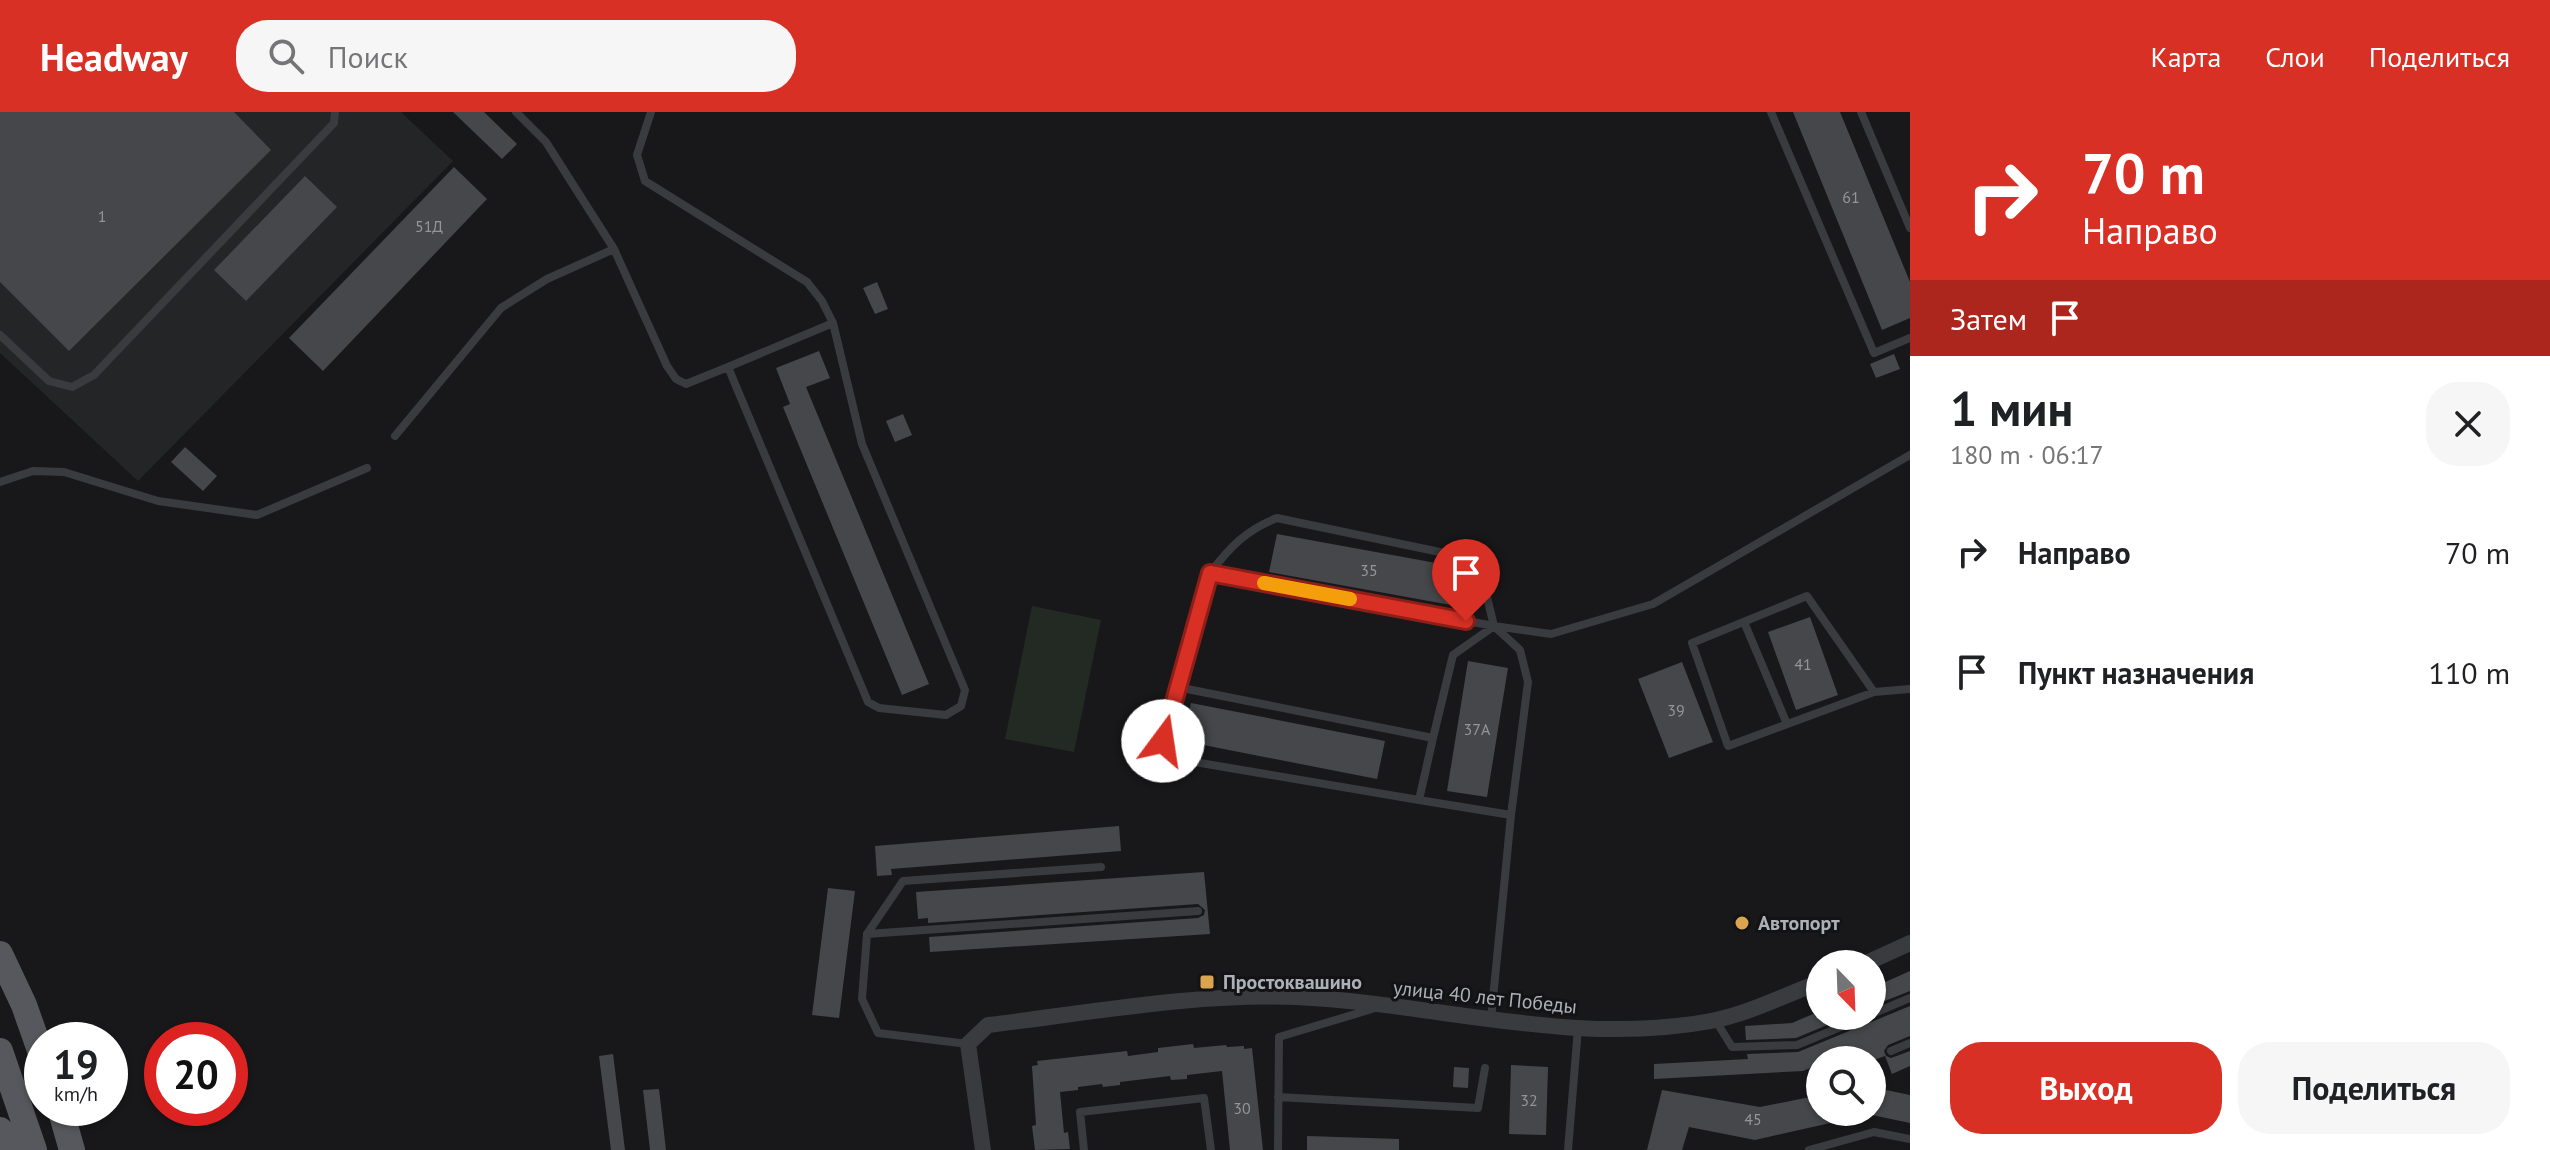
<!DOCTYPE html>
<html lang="ru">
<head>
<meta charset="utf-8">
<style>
	:root { --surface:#fff; --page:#f6f6f6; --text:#202124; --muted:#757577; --accent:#d93025 }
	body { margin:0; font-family:"PT Sans",sans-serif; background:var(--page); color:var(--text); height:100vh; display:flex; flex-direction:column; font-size:30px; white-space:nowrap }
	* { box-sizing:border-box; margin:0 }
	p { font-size:26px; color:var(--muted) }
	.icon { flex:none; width:44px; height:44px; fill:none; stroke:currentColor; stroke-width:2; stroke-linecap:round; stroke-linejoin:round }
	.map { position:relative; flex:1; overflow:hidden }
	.panel { display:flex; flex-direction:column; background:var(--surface); width:640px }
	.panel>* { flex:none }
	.guide { background:#d93025; color:#fff; overflow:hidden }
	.needle { width:52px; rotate:157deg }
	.buttons { position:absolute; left:1806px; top:838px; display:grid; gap:16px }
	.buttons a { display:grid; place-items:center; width:80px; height:80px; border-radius:50%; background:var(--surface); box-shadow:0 2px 6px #0004; font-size:40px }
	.speed { position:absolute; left:24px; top:910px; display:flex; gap:16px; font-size:40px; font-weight:700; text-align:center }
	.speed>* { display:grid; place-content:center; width:104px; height:104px; border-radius:50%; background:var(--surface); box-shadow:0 2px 6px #0004; line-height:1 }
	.speed small { font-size:20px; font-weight:400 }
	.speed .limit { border:12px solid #d22; background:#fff; color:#111 }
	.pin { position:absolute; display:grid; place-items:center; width:68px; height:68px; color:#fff; margin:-82px -34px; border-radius:50% 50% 50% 0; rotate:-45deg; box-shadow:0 0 8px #0007 }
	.pin .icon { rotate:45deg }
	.me { position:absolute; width:88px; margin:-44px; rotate:14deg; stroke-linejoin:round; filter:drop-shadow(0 0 6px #0008) }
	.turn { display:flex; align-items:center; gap:28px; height:168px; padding:0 40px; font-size:36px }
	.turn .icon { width:104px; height:104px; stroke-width:2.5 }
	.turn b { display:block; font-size:56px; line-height:68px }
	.then { display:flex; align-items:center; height:76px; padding:0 40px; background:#0003; gap:16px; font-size:30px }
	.round { display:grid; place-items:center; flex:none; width:84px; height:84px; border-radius:32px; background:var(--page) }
	.headline { display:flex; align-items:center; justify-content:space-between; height:136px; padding:0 40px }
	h1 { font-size:48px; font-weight:700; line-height:60px }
	.button { display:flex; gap:16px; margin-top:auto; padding:16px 40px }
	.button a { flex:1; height:92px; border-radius:32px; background:var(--accent); color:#fff; font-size:32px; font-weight:700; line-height:92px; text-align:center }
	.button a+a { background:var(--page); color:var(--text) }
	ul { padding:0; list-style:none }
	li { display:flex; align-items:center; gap:24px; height:120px; padding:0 40px }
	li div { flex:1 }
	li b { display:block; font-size:30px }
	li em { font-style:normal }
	header { display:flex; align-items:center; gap:48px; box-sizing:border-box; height:112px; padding:0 40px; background:var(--accent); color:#fff }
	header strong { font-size:38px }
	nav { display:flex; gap:44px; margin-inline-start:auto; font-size:28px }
	.search { width:560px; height:72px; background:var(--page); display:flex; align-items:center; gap:20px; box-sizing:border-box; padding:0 28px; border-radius:32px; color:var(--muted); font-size:30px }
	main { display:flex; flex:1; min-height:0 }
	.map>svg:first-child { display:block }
</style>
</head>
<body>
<header>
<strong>Headway</strong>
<div class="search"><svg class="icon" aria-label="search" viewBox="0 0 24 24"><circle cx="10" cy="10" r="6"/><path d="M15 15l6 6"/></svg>Поиск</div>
<nav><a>Карта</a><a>Слои</a><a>Поделиться</a></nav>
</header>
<main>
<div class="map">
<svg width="1910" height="1038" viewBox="0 0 1910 1038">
	<rect width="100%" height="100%" fill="#18181a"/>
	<!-- built -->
	<path fill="#242527" d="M0,0H401L453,49L138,369L0,241Z"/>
	<!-- green -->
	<path fill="#232a23" d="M1032,494L1101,508L1074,640L1005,627Z"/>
	<!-- building -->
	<path fill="#46474a" d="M0,0H234L271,38L69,239L0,170Z
		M453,0H484L517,32L502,47Z
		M1793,0H1840L1910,170V206L1882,218Z
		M454,55L487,87L323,259L289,226Z
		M305,64L337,95L246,189L214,158Z
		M877,170L888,197L875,202L863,176Z
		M819,239L830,266L806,275L929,572L902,583L783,295L790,292L776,256Z
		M1894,242L1900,257L1876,266L1870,252Z
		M903,302L912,323L895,330L886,309Z
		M185,335L217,364L203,379L171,350Z
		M1277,422L1469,457L1462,495L1269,460Z
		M1810,505L1838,583L1796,598L1768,520Z
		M1468,549L1508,556L1487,685L1447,679Z
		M1682,550L1713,630L1669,646L1638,567Z
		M1191,591L1385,629L1377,667L1183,629Z
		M1119,714L1121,739L891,757L892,763L877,764L875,734Z
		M1204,760L1210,822L930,840L929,825L1198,806L1204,803L1205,798L1198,792L928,811V806L918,807L916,780Z
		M828,776L855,779L839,906L812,903Z
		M1910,859V879L1872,894V876Z
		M1910,894V924L1888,933L1884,939L1886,944L1891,946L1910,939V954L1892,962L1885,944L1874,948H1854L1851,940L1830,948H1820V952L1803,959L1654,967V952L1748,947L1747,942L1798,940Z
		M1820,899V904H1849L1796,926L1746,928L1745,914L1792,911Z
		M1193,932L1194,936L1226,933L1227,935L1244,934V937L1252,936L1263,1038H1230L1222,959L1187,963V967L1171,968L1170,964L1120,970V973L1103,975L1102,972L1078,975V978L1060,980L1064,1021L1068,1020L1070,1037L1035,1038L1032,1014L1036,1013L1032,954L1038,953L1037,949L1127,939L1128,944L1158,940V936Z
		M613,942L625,1038H611L599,944Z
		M1511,953L1548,955L1546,1023L1509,1022Z
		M1454,955L1469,956L1468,976L1453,975Z
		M1872,975L1910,983V1011L1872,1003Z
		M659,977L666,1038H650L643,978Z
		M1662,978L1760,995L1820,983V1000H1856L1857,1005L1755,1028L1689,1015L1682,1038H1647Z
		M1307,1024L1399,1027V1038H1307Z"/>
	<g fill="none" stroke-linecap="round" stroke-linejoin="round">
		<!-- lane -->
		<path stroke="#3a3b3f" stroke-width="8" d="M651,0L637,43L645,69L807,170L822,189L833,211L862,332L965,578L961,594L946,603L879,596L868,590L728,255L833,211
			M1771,0L1874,241L1910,226
			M1861,0L1910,116
			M614,137L667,254L676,267L686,272L728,255
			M0,223L49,269L72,275L94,263L334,11L335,0
			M395,324L501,196L547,167L614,137L546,30L516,0
			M0,370L33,359L64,360L158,389L257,403L367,356
			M1210,461C1230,435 1246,418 1277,406L1478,448L1494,514L1520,538L1528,570L1511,703L1491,907
			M1744,510L1787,612
			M1494,514L1453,543L1433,626L1177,575L1210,461L1494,514L1551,522L1653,492L1910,343
			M1177,575L1163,629L1171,646L1419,688
			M1874,580L1807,484L1692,531L1728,634L1874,580L1910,577
			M1433,626L1419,688L1511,703
			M867,822L1198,799
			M1872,902L1910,886
			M1716,909L1732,935L1797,933L1867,904
			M968,932L878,921L862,887L867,822L903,769L1101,755
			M1891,939L1910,931
			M1278,985L1478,996L1485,956
			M1084,1038L1080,1000L1204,986L1211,1038
			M1278,1038L1279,925L1372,897
			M1568,1038L1578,916
			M1809,1038L1874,1020L1910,1027"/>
		<!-- street -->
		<path stroke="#3a3b3f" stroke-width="16" d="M1864,852L1910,831
			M983,1038L968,932L988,913C1088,901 1195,881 1296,885C1434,891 1573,935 1711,909C1748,902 1785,883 1820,870"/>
		<!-- primary -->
		<path stroke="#56585d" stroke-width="26" d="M0,842L24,893L42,944
			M0,939L34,1038
			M60,996L72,1038
			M0,1018L9,1038"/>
	</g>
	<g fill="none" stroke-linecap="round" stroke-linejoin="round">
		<!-- route casing -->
		<g stroke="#8d1f18" stroke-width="20">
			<path id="route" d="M1163,629L1210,461L1466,509"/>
		</g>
		<!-- route -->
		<use href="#route" stroke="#d93025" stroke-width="14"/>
		<!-- slow -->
		<path stroke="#f59e0b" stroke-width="14" d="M1264,471L1350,487"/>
	</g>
	<!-- markers -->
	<g fill="#dca44f" stroke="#131315" stroke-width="3">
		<circle cx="1742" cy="811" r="8"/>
		<rect x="1199" y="862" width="16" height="16" rx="4"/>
	</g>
	<g text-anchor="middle" stroke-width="6" stroke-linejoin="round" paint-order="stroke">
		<!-- number labels -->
		<g font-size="16" fill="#92969c">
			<text x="1851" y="91">61</text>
			<text x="102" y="110">1</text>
			<text x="429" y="120">51Д</text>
			<text x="1369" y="464">35</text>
			<text x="1803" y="558">41</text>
			<text x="1676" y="604">39</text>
			<text x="1477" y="623">37А</text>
			<text x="1529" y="994">32</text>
			<text x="1242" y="1002">30</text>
			<text x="1753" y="1013">45</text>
		</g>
		<!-- poi labels -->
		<g font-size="20" font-weight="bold" fill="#acb1b8" stroke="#131315" text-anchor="start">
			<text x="1758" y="818">Автопорт</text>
			<text x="1223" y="877">Простоквашино</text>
		</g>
		<!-- street labels -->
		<g font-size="20" fill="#acb1b8" stroke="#131315">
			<text transform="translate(1485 885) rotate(6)" y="7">улица 40 лет Победы</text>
		</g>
	</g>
</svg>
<div class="buttons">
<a><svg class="needle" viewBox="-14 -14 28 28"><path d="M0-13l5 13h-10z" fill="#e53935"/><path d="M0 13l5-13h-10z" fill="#757577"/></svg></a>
<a><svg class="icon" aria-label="search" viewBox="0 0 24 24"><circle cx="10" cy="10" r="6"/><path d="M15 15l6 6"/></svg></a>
</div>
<div class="speed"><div>19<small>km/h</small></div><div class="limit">20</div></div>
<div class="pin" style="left:1466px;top:509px;background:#d93025"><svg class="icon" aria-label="arrive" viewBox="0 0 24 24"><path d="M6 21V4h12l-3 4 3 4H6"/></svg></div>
<svg class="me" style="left:1163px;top:629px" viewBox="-20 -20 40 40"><circle r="19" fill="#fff"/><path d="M0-13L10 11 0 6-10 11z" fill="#d93025"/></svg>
</div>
<section class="panel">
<div class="guide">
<div class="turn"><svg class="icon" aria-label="right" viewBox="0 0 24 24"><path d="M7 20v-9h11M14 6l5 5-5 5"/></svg><div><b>70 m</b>Направо</div></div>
<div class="then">Затем<svg class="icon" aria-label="arrive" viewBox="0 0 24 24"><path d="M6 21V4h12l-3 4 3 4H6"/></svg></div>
</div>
<div class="headline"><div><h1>1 мин</h1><p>180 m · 06:17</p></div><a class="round"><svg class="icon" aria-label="close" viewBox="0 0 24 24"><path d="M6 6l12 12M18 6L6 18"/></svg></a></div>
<ul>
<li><svg class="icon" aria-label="right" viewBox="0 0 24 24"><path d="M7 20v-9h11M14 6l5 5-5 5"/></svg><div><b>Направо</b></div><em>70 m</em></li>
<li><svg class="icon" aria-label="arrive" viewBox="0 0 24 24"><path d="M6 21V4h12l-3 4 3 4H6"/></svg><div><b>Пункт назначения</b></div><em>110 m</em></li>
</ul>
<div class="button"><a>Выход</a><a>Поделиться</a></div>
</section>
</main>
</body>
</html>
